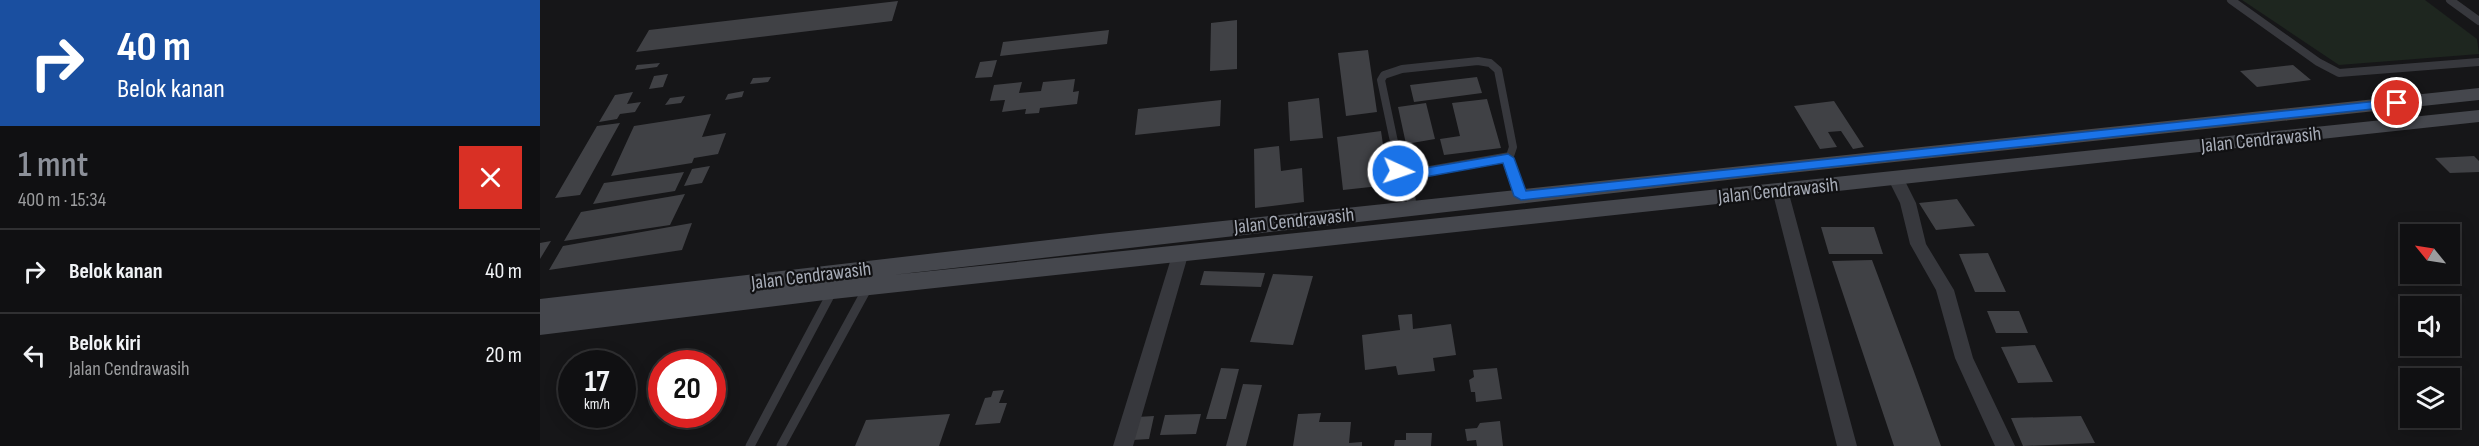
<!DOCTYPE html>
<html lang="id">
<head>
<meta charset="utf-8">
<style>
	:root { --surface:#101012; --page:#19191b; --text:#f1f3f6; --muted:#9c9d9f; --line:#303032; --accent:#8c9099 }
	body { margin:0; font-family:"Sofia Sans Condensed",sans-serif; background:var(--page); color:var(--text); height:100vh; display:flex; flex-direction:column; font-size:22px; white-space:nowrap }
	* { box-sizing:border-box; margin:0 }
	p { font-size:20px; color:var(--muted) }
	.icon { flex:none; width:33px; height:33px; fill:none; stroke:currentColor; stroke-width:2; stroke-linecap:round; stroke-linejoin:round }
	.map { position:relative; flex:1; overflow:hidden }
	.drawer { display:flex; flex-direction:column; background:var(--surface); width:540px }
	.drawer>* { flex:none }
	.hud { background:#1a4fa0; color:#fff; overflow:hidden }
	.needle { width:39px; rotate:300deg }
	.buttons { position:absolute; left:1860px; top:224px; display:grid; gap:12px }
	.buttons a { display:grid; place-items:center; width:60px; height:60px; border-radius:0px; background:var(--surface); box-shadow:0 3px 15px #0003,0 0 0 2px var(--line); font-size:30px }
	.speed { position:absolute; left:18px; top:350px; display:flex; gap:12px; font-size:30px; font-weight:700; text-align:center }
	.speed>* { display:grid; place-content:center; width:78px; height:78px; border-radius:50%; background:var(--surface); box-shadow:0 3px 15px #0003,0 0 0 2px var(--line); line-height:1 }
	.speed small { font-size:15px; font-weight:400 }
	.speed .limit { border:9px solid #d22; background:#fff; color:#111 }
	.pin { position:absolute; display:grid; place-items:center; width:51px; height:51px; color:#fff; margin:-26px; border:3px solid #fff; border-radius:50%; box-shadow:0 2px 6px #0007 }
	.me { position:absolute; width:66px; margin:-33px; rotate:93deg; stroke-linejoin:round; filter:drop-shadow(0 0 4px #0008) }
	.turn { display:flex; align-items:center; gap:21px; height:126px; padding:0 18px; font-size:27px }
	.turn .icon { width:78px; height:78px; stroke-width:2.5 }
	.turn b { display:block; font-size:42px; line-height:51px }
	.round { display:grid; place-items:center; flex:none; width:63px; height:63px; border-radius:0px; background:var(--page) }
	.headline { display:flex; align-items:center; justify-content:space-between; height:102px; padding:0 18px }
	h1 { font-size:36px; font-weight:600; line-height:45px; color:var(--accent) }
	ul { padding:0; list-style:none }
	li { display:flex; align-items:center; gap:18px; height:84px; padding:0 18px; border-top:2px solid var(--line) }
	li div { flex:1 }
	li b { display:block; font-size:22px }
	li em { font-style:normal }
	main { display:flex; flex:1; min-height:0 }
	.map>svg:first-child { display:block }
</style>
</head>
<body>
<main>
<section class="drawer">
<div class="hud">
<div class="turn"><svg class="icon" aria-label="right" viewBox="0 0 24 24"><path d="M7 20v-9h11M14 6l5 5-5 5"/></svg><div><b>40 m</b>Belok kanan</div></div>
</div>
<div class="headline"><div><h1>1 mnt</h1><p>400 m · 15:34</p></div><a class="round" style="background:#d93025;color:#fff"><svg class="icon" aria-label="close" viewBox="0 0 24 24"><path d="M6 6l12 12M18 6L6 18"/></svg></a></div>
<ul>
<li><svg class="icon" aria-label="right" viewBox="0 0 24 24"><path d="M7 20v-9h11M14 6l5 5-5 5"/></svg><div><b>Belok kanan</b></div><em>40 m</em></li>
<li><svg class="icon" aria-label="left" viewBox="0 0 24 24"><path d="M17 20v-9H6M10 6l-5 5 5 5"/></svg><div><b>Belok kiri</b><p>Jalan Cendrawasih</p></div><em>20 m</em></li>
</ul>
</section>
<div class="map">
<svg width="1939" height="446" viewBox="0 0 1939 446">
	<rect width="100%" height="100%" fill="#161618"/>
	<!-- green -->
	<path fill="#1e261f" d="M1702,0H1885L1937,39L1939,54L1799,65Z"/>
	<!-- building -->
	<path fill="#404145" d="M358,1L352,21L96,52L109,30Z
		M697,20V69L670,71L671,23Z
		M569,30L567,44L460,56L463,42Z
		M828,50L837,112L806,116L798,53Z
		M457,60L452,77L435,78L440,62Z
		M120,63L117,67L95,70L97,65Z
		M1753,65L1771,80L1717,87L1700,71Z
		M128,74L123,87L109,89L114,76Z
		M231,77L228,82L210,84L213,78Z
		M937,77L942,93L874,102L870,85Z
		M535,79L533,92L539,91L537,104L500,108L499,113L485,114L486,109L462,112L465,100L450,101L454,85L482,82L479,93L501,91L503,82Z
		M204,91L202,97L185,100L188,94Z
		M93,92L87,104L101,102L95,112L80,114L77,119L59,122L75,95Z
		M145,96L141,103L125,105L130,98Z
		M779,98L783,138L750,141L748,102Z
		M947,99L961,148L904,155L900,139L920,136L912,103Z
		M681,100L680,126L595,135L598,109Z
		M1294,101L1324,147L1313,149L1301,131L1288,132L1297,147L1280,149L1254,106Z
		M886,103L895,139L866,144L858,107Z
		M171,114L162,137L186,133L178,154L154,158L152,163L71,176L94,126Z
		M80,123L40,195L15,198L57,126Z
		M841,131L849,185L803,190L797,137Z
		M739,146L741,171L762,168L764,202L715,208L714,149Z
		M1934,156L1939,161V172L1910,173L1895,158Z
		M170,166L162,183L144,186L152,169Z
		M144,172L135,191L53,204L64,183Z
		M145,194L130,225L24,241L41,212Z
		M1417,199L1435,226L1396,230L1379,203Z
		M152,223L142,250L9,270L23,246Z
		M1281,227H1334L1343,254H1289Z
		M11,241L0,259V243Z
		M1448,253L1466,292H1435L1419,254Z
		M1332,260L1373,369L1401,446H1354L1292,261Z
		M664,271L725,273L721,287L660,285Z
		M733,274L773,276L753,345L710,342Z
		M1447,311H1479L1488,333H1456Z
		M872,314L873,329L911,324L916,355L893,358L895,371L858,375L856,366L825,370L822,335L860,330L858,315Z
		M1495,345L1513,382L1478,383L1461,347Z
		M681,368L699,369L686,419H666Z
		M957,368L962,399L936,402L935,392H931L929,380L934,377L933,370Z
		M703,384L722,385L706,446H686Z
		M464,390L459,403H467L460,423L435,425L445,398L451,397L453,391Z
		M781,413L779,422H811L809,443L822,442V446H753L758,414Z
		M410,414L399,446H315L326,420Z
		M661,414L656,434L620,435L625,415Z
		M614,416L609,439L592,440L597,417Z
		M1541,416L1555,443L1483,446L1471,418Z
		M960,421L963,446H937L936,440L927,441L925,429L937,428L940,423Z
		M866,433H892L891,446H854L855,440H866Z"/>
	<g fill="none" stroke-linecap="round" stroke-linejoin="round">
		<!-- lane-far1 -->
		<path stroke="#37383d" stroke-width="8" d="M1691,0L1778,62L1799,73L1939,62
			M1910,0L1939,21
			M938,61L950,63L958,70L973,147L970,156L861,175L841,80L844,75L862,69Z
			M968,158L981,196
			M868,175L871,200"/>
		<!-- lane -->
		<path stroke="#37383d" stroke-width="9" d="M871,198L872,207
			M210,446L293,290
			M241,446L328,287"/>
		<!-- street -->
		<path fill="#37383d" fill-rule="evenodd" d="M1355,172L1361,173L1376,203L1386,244L1414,290L1433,358L1475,446H1455L1415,358L1396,290L1370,244L1360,203L1347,177Z
			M1240,185L1248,190L1317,446H1297L1232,190Z
			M641,246L649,252L593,446H573L633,252Z"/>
		<!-- secondary -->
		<path fill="#45474d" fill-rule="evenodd" d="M1939,88V100L1241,174L352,275L1939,110V122L293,299L0,335V299L560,234Z"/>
	</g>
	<!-- route -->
	<path fill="#1a73e8" stroke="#114b97" stroke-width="1.5" d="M1857,99L1863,103L1861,106L981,200L974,196L963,163L868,180L856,178L852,171L858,167L868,171L968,154L974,158L986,191Z"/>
	<g text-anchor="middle" stroke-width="4.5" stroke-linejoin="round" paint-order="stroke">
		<!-- street labels -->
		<g font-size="20" fill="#a8adb8" stroke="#111113">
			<text transform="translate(1721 139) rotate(-6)" y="7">Jalan Cendrawasih</text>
			<text transform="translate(1238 190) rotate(-6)" y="7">Jalan Cendrawasih</text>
			<text transform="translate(754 220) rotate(-6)" y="7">Jalan Cendrawasih</text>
			<text transform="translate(271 275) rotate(-7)" y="7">Jalan Cendrawasih</text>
		</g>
	</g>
</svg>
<div class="buttons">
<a><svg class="needle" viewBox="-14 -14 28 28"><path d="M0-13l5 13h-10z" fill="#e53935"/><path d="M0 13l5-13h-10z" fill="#9c9d9f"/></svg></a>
<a><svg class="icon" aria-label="sound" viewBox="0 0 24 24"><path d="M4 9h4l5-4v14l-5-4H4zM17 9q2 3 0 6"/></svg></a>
<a><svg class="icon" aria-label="layers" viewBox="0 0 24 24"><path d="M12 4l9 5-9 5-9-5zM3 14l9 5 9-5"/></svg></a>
</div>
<div class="speed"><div>17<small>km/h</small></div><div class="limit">20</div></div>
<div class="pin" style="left:1857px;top:103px;background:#d93025"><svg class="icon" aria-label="arrive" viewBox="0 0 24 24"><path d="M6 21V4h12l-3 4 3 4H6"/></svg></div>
<svg class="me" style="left:858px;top:171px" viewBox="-20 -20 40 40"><circle r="17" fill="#1a73e8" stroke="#fff" stroke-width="3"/><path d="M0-11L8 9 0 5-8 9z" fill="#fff"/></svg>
</div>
</main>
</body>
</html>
